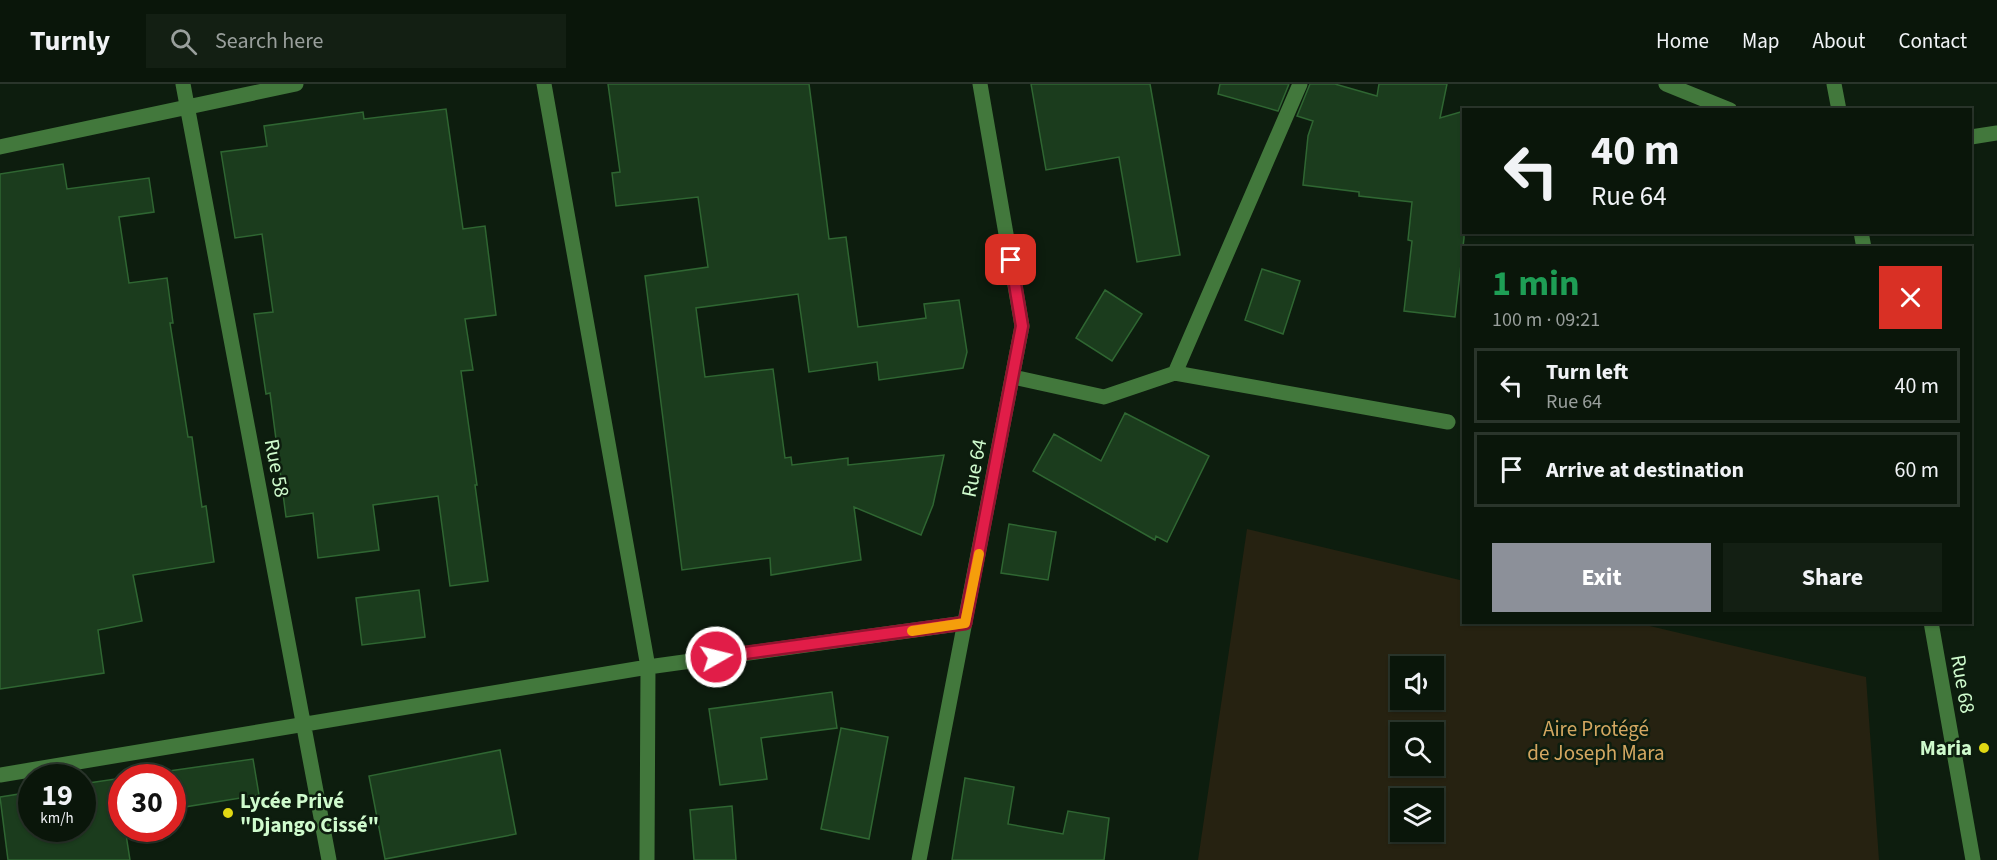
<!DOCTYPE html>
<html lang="en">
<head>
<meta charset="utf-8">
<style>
	:root { --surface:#0a160a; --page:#131f13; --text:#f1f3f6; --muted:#999f9c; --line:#2a352b; --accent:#8c9099 }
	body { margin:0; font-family:"Source Sans 3",sans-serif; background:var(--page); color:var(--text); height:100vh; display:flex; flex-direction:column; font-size:22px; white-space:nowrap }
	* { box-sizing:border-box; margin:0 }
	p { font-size:20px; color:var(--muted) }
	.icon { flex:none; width:33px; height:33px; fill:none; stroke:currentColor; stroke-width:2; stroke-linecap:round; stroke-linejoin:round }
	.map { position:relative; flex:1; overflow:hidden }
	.drawer { position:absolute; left:1462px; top:162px; width:510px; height:378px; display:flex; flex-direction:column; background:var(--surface); border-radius:0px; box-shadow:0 2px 4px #0004,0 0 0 2px var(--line) }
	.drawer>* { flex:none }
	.banner { position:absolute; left:1462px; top:24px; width:510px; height:126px; border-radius:0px; box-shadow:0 2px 4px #0004,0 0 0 2px var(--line); background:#0a160a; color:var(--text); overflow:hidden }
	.controls { position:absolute; left:1390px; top:572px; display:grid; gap:12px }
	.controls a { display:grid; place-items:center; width:54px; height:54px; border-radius:0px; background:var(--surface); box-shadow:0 2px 4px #0004,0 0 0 2px var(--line); font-size:30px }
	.speed { position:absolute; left:18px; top:680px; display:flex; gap:12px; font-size:30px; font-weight:700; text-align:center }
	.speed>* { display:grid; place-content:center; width:78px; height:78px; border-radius:50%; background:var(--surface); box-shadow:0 2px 4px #0004,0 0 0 2px var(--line); line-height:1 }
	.speed small { font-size:15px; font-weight:400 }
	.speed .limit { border:9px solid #d22; background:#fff; color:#111 }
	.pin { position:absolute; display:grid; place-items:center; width:51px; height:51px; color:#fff; margin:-26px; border-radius:12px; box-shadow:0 3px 9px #0006 }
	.me { position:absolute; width:66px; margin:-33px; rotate:82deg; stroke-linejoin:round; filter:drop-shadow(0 0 4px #0008) }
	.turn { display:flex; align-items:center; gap:21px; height:126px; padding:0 30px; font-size:27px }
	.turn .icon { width:78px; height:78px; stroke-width:2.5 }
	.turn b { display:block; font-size:42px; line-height:51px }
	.round { display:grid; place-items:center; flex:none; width:63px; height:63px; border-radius:0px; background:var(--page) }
	.headline { display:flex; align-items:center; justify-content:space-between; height:102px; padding:0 30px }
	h1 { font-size:36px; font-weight:700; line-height:45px; color:#1e9e55 }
	.cta { display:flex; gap:12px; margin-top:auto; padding:12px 30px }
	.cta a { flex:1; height:69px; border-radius:0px; background:var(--accent); color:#fff; font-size:24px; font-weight:700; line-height:69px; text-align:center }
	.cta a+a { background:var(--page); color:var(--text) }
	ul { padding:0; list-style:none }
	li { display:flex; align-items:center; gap:18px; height:75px; margin:0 12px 9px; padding:0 18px; border:3px solid var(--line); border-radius:0px }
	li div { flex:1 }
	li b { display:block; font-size:22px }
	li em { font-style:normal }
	header { display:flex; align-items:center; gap:36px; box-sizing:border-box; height:84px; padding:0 30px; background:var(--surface); border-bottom:2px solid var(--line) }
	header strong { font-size:28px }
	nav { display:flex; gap:33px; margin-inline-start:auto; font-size:21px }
	.search { width:420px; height:54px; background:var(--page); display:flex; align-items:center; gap:15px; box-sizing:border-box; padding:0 21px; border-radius:0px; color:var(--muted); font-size:22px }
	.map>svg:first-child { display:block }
</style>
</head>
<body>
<header>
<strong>Turnly</strong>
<div class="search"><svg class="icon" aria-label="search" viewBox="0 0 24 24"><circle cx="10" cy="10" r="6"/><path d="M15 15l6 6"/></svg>Search here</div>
<nav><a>Home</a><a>Map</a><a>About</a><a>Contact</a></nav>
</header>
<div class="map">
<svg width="1997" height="776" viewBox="0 0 1997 776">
	<rect width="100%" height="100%" fill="#0d1d0e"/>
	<!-- green -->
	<path fill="#262211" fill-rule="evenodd" d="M1247,445L1464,497V538L1637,539L1866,593L1879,776H1198ZM1401,582H1434V615H1401ZM1401,648H1434V681H1401ZM1401,714H1434V747H1401Z"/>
	<!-- building -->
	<path fill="#1b3c1d" stroke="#2f6632" stroke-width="1.5" d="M608,0H809L829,155L846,153L858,243L926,234L924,220L959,216L967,268L963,284L879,296L877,278L809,288L798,210L696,224L705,293L773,285L785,374L791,373L792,381L848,374V381L944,371L933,421L921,451L854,423L861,476L771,491L770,474L682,486L645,192L708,183L698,113L616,122L612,89L620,88Z
		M1031,0H1150L1180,171L1137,178L1119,73L1046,86Z
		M1220,0H1289L1278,27L1218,10Z
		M1310,0H1335L1377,12L1379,0H1447L1440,34L1464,27V154L1455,233L1404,227L1412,157L1408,156L1412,118L1359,112V108L1303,101L1308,52L1313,37L1297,32Z
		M446,25L463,145L485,142L496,231L465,235L473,286L461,287L477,401H475L488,497L450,502L438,412L373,421L379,466L318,474L313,429L286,433L270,309L266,310L254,230L273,228L262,150L235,154L221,68L267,62L264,42L363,28L364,35Z
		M63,80L67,105L149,94L154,128L119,133L129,199L167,194L173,239H170L188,353H192L202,423L206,422L214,478L133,491L142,537L98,546L104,589L0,605V90Z
		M1262,185L1300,197L1283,250L1245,236Z
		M1105,206L1142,230L1112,277L1076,254Z
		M1125,329L1209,372L1167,458L1156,452L1155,456L1033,387L1054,350L1101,377Z
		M1009,440L1056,448L1048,496L1001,489Z
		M419,506L425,553L362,561L356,514Z
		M832,608L837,644L761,654L767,695L720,701L709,625Z
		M841,644L888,653L869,755L821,745Z
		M500,666L516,750L385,775L369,692Z
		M253,675L259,711L172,725V693H127Z
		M122,694V744H125L130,776H8L0,713L32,708V744H82V700Z
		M965,694L1014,703L1008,740L1063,750L1068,727L1109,734L1104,776H952Z
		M732,722L736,776H694L690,726Z"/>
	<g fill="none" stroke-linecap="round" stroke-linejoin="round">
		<!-- minor -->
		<path stroke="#42783c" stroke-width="15" d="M183,0L329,776
			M544,0L648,583L647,776
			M1666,0L1730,26
			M1834,0L1839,26
			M1971,53L1997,49
			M0,63L296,0
			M1861,148L1864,164
			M1175,289L1300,0
			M1013,293L1104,313L1175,289L1448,338
			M1931,538L1973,776
			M0,691L648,583L965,539
			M919,776L1022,242L980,0"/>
	</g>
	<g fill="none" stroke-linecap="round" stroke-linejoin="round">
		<!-- route casing -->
		<g stroke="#92132f" stroke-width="15">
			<path id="route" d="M716,573L965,539L1022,242L1011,176"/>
		</g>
		<!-- route -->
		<use href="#route" stroke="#e11d48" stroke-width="10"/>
		<!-- slow -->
		<path stroke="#f59e0b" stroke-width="10" d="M912,547L965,539L979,470"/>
	</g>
	<!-- markers -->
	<g fill="#e1d813" stroke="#0d1d0e" stroke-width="2">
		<circle cx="1984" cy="664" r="6"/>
		<circle cx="228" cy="729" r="6"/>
	</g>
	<g text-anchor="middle" stroke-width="5" stroke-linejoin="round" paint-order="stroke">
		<!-- street labels -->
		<g font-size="21" fill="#cffbcd" stroke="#0d1d0e">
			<text transform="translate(277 384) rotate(79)" y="7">Rue 58</text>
			<text transform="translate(974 384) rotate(-79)" y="7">Rue 64</text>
			<text transform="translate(1963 600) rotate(80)" y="7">Rue 68</text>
		</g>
		<!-- park labels -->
		<g font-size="21" fill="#d3a761" stroke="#0d1d0e">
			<text x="1596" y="652">Aire Protégé<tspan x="1596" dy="24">de Joseph Mara</tspan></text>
		</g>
		<!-- poi labels -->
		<g font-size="21" font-weight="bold" fill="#cffbcd" stroke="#0d1d0e" text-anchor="end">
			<text x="1972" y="671">Maria</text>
			<text x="240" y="724" text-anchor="start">Lycée Privé<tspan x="240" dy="24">"Django Cissé"</tspan></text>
		</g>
	</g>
</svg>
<div class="controls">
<a><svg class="icon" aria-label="sound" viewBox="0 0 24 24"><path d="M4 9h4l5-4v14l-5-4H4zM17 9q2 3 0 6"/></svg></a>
<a><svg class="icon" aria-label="search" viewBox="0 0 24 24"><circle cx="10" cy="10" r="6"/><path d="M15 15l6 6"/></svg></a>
<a><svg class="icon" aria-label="layers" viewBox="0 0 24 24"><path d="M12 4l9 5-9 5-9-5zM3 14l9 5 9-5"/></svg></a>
</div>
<div class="speed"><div>19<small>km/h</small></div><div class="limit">30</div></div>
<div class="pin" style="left:1011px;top:176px;background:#d93025"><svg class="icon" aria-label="arrive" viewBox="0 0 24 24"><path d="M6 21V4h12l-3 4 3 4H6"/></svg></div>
<svg class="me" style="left:716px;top:573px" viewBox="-20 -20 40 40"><circle r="17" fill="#e11d48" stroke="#fff" stroke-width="3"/><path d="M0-11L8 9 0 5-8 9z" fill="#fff"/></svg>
<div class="banner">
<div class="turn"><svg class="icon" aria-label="left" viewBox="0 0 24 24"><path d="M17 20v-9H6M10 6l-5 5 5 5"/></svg><div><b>40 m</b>Rue 64</div></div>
</div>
<section class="drawer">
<div class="headline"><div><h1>1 min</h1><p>100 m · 09:21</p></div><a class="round" style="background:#d93025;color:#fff"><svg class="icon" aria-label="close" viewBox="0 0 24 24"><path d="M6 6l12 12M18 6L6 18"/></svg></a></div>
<ul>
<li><svg class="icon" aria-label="left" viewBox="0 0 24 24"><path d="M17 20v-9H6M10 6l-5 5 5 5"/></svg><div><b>Turn left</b><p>Rue 64</p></div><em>40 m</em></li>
<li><svg class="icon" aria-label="arrive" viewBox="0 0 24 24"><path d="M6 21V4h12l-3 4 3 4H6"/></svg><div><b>Arrive at destination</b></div><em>60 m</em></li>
</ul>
<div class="cta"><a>Exit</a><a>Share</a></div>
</section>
</div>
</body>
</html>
